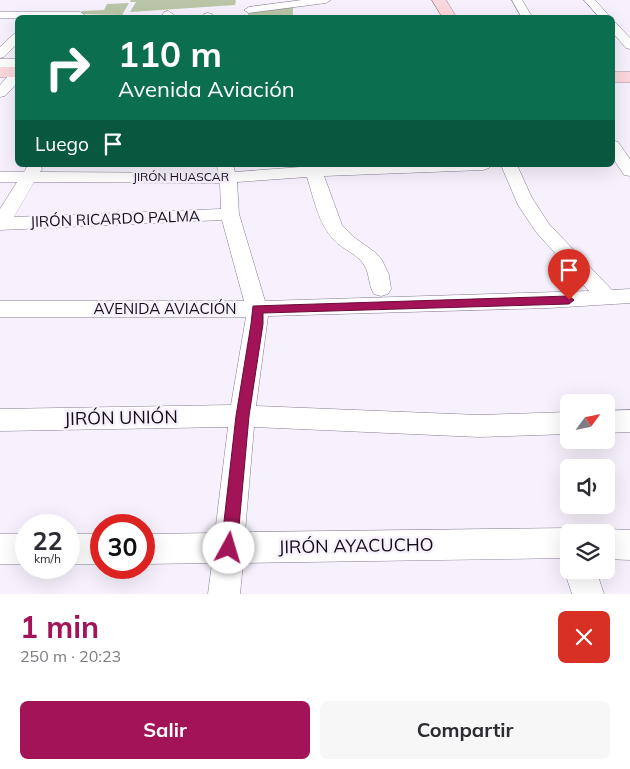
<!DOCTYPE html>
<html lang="es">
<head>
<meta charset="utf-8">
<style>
	:root { --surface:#fff; --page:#f7f7f7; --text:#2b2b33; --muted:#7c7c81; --accent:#a31358 }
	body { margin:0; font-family:Mulish,sans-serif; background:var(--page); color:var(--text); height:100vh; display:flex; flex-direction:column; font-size:19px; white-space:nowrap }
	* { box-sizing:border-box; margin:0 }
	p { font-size:16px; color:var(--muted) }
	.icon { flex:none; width:28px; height:28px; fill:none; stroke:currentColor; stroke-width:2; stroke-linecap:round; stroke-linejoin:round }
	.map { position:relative; height:594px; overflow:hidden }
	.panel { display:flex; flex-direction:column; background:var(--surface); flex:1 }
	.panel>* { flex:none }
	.top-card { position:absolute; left:15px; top:15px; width:600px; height:152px; border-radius:8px; box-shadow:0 5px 20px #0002; background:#0b6e4f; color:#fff; overflow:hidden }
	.needle { width:32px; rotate:57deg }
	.fabs { position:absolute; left:560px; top:394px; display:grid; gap:10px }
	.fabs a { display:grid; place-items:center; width:55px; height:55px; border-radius:8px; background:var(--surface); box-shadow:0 5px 20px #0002; font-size:25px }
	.speed { position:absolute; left:15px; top:514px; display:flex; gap:10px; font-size:25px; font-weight:700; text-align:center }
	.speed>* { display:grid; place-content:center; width:65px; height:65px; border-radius:50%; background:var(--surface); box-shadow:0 5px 20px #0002; line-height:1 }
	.speed small { font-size:12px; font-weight:400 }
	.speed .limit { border:8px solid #d22; background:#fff; color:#111 }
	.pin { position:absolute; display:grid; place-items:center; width:42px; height:42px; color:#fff; margin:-51px -21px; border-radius:50% 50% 50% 0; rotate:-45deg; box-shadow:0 0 5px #0007 }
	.pin .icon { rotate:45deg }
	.me { position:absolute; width:55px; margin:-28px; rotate:6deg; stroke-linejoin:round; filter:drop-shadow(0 0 4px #0008) }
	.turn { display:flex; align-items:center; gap:18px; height:105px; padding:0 20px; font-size:22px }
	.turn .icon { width:65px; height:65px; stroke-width:2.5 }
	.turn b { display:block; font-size:35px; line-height:42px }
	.then { display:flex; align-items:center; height:48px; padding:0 20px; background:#0003; gap:10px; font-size:19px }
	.round { display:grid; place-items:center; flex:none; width:52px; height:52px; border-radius:8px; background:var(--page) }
	.head { display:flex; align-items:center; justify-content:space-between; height:85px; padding:0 20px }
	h1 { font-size:30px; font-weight:700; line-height:38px; color:var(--accent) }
	.action { display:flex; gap:10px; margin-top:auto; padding:10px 20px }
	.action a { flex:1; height:58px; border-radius:8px; background:var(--accent); color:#fff; font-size:20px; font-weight:700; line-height:58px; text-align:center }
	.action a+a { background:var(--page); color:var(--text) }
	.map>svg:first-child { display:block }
</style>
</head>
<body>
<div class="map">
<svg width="630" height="594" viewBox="0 0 630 594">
	<rect width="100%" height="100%" fill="#f6f1fc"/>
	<!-- green -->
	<path fill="#bac6a7" d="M131,0H235L236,1L235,5L130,12L136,2H130Z
		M129,3L122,15L80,14L82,11L104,10L107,4Z
		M293,5V16H247L250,11Z"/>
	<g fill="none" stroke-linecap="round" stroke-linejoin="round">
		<!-- minor casing -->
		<g stroke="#887c93" stroke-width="1">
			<path id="minor" d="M302,0H331L326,3L249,13L244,10L249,7Z
				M512,0H522L533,18H522Z
				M584,0H595L611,18H600Z
				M168,11L173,14L172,18H161L164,12Z
				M0,12H80L85,15L83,18H0Z
				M208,13L212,14L213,18H202L204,14Z
				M612,22L616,23L630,38V49L626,48L612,32Z
				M18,33V43L4,57L0,58V47L14,34Z
				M0,59H18V67H0Z
				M13,75L18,76V82L5,96L0,97V85L8,76Z
				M612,140L618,142L630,159V176L624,175L612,157Z
				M28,165H40L42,169L40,172L218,173L217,165H233L235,172L314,166L491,165L489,168L483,170L324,176L342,225L355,238L376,253L382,260L389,275L391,289L388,294L381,296L374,294C368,285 370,274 364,265C358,254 343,250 334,240C318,223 314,199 307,177L237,182L239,214L265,301L589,291L536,232L518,205L501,165H517L532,198L549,224L612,290L630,289V303L549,308L268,316L256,406L479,415L569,412V434L479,437L254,427L245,532L569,528L580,532H569V558L243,563L240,594H208L212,563L144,564V534L215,533L228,427L0,431V409L231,405L246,317H0V301H244L222,220L0,230V209L17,182H0V172H24ZM34,182L220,183L221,209L14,217Z
				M630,410V432L606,433V411Z
				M606,529L630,530V560L606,559V532H597Z
				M0,534H26V564H0Z
				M69,534H101V564H69Z
				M569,559V570H596L604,594H572L564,570Z"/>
		</g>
		<!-- major casing -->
		<g stroke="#a78089" stroke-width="1">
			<path id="major" d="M432,0H446L457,18H443Z
				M0,67H18V77H0Z
				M612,72H630V82H612Z"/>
		</g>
		<!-- minor -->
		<use href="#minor" fill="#fff" fill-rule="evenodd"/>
		<!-- major -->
		<use href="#major" fill="#fad8dd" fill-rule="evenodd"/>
	</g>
	<!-- route -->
	<path fill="#a31358" stroke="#6a0c39" d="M569,296L574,300L569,304L263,313V324L249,416L237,548L235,554L229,557L223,554L221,548L236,416L251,324L253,306Z"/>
	<g text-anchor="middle" stroke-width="5" stroke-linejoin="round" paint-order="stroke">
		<!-- far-street labels -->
		<g font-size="12" fill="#120d16" stroke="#f6f1fc">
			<text x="181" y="181">JIRÓN HUASCAR</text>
		</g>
		<!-- street labels -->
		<g font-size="15" fill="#120d16" stroke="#f6f1fc">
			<text transform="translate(115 219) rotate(-2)" y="5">JIRÓN RICARDO PALMA</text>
			<text x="165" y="314">AVENIDA AVIACIÓN</text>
		</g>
		<!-- near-street labels -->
		<g font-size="18" fill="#120d16" stroke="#f6f1fc">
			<text transform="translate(121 418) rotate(-1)" y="6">JIRÓN UNIÓN</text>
			<text transform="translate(356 546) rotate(-1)" y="6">JIRÓN AYACUCHO</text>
		</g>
	</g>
</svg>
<div class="fabs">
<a><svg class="needle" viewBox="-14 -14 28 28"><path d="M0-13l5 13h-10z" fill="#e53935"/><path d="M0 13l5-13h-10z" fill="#7c7c81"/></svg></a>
<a><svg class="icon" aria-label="sound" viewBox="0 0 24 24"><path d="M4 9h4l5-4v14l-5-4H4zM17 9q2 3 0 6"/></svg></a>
<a><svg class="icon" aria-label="layers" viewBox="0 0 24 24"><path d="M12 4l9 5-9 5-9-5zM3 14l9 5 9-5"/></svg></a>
</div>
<div class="speed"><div>22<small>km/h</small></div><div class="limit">30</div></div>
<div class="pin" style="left:569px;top:300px;background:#d93025"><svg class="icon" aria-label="arrive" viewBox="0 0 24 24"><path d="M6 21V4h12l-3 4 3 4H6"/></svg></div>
<svg class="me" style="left:229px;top:548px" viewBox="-20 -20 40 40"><circle r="19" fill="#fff"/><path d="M0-13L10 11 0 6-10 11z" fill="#a31358"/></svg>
<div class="top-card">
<div class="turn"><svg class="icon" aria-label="right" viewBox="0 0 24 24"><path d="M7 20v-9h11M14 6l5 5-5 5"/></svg><div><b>110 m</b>Avenida Aviación</div></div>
<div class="then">Luego<svg class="icon" aria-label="arrive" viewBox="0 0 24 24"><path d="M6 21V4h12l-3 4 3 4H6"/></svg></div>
</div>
</div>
<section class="panel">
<div class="head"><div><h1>1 min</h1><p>250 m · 20:23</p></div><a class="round" style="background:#d93025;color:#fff"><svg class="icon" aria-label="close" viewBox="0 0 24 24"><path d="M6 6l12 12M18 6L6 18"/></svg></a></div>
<div class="action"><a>Salir</a><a>Compartir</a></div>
</section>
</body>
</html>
